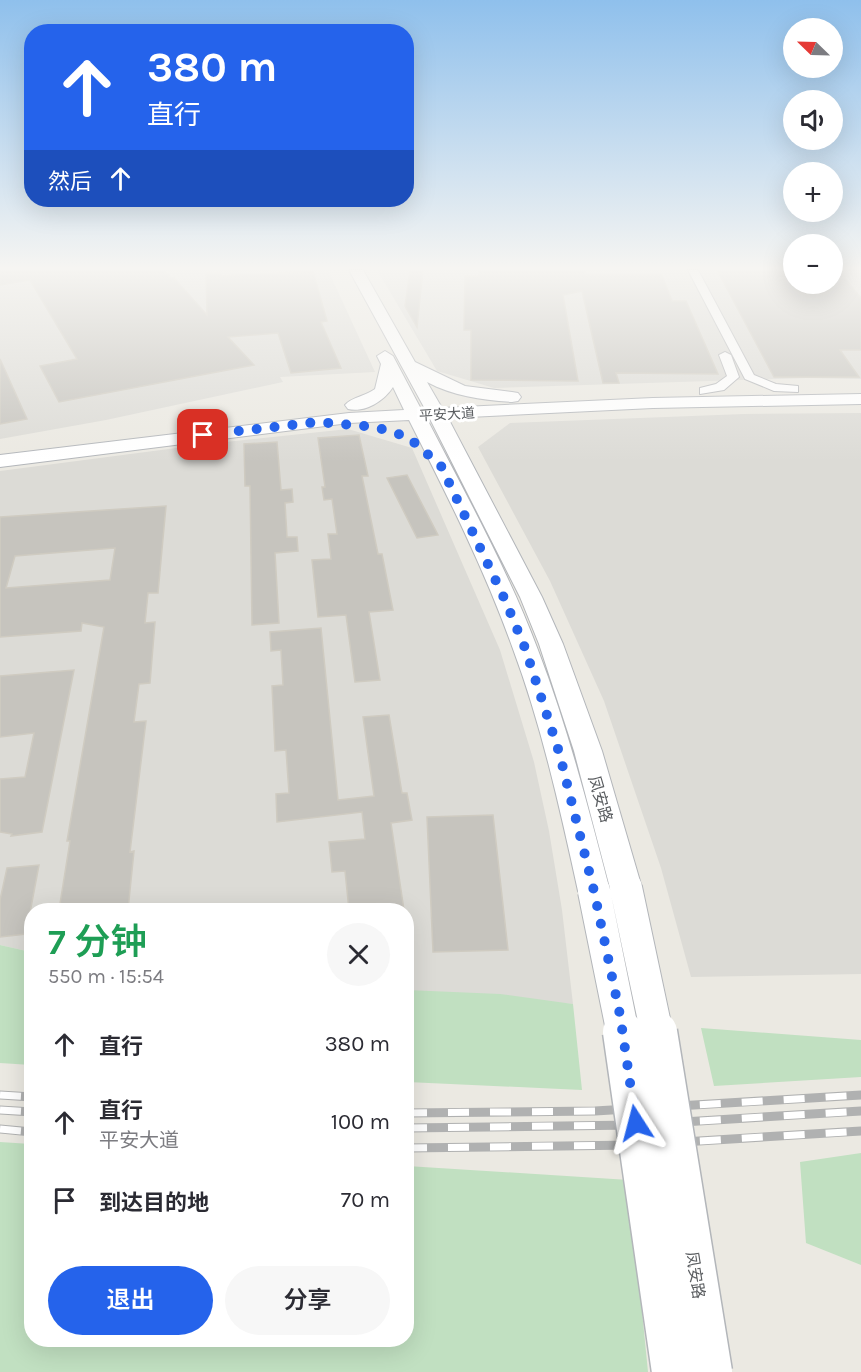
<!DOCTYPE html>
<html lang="zh">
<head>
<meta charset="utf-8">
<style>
	:root { --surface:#fff; --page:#f7f7f7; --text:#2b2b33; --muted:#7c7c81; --accent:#2563eb }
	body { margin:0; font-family:Karla,"Noto Sans SC",sans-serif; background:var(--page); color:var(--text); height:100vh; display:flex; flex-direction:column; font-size:22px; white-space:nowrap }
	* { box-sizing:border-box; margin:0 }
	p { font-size:20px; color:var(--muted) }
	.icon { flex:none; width:33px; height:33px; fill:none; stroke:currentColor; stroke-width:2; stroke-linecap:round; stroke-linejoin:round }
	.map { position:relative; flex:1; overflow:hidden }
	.side { position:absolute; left:24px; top:903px; width:390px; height:444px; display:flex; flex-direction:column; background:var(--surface); border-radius:24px; box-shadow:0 6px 24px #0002 }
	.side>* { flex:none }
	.top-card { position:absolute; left:24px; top:24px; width:390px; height:183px; border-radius:24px; box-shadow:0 6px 24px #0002; background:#2563eb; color:#fff; overflow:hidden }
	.needle { width:39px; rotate:293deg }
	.tools { position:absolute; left:783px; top:18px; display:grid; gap:12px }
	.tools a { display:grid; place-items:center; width:60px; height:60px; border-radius:50%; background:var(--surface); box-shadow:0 6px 24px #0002; font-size:30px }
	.pin { position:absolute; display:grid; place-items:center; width:51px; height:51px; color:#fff; margin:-26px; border-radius:12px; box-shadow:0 3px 9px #0006 }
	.me { position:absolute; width:66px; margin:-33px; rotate:351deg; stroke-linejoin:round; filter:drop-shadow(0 0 4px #0008) }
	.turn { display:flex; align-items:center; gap:21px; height:126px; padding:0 24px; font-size:27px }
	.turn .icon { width:78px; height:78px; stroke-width:2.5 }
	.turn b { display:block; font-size:42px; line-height:51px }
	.then { display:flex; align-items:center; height:57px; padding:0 24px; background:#0003; gap:12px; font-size:22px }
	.round { display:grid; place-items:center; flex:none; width:63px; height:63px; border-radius:32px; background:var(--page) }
	.head { display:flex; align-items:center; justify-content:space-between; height:102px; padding:0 24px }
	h1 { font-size:36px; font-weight:600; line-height:45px; color:#1e9e55 }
	.primary-button { display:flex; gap:12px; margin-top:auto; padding:12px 24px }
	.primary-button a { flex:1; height:69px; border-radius:36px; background:var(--accent); color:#fff; font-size:24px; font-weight:600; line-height:69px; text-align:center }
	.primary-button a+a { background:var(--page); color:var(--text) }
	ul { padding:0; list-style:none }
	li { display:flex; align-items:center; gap:18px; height:78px; padding:0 24px }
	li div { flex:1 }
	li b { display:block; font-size:22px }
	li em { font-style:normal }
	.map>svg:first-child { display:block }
</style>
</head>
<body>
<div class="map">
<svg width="861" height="1372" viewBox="0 0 861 1372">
	<rect width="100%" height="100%" fill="#ebe9e2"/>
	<!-- industrial -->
	<path fill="#dcdbd6" d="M0,270H328L375,372L280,377L283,382L106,420L0,439Z
		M377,270H793L794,284H832L833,270H861V379L807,378L494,388L437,371Z
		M861,413V974L691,977L661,868L604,701L550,581L478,447L510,423L744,414Z
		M348,429L412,448L500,650L534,762L549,831L562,910L573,1004L407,994L406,910H32L31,952L0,945V471L207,444Z"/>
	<!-- green -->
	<path fill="#c1e0c1" d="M0,945L31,952V1065L0,1063Z
		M407,990L500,994L573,1004L582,1090L407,1082Z
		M701,1028L861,1040V1077L714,1086Z
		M0,1142L31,1144L32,1340H406L407,1166L629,1180L648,1372H0Z
		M861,1153V1265L806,1243L800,1162Z"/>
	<!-- building -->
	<path fill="#c6c4be" stroke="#cfcbc1" stroke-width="1.5" fill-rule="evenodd" d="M7,270H164L171,278H174L207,315L206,273H220L221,276L313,271L327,321L321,322L341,368L291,373L278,333L228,337L254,365L59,402L40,366L77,359L30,280L0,285V271Z
		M410,270H423L417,327L405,306Z
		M479,270H585L586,275H662L672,301H686L718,374L616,373L619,383H603L582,291L563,295L578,381L471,380V330H464L465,276H479Z
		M717,270H785L794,284H832V270H838L861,298V350H840L859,377H774Z
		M0,359L27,419L0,424Z
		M359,435L368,476H362L378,554H382L393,610L369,612L380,680L355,682L346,615L318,617L312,560L331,559L328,534H337L332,499L324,500L322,487H325L318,438Z
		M277,442L281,490L292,489L293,502L285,503L287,537H297L298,551L275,553L279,623L252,625L250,486H245L244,444Z
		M407,475L438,535L417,538L387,478Z
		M166,506L158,593H148L145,623L155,622L150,683L139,684L134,722L146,721L130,852L134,851L128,910H59L70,841H67L104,627L82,623L81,631L0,637V517ZM115,548L110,580L6,588L15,556Z
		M321,628L338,800L374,796L363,717L389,715L402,793H407L412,820L391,823L404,910H349L345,871L332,872L329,842L365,839L362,812L277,822L276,794L289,793L286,750L275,751L272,686L283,685L281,650L271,651L270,632Z
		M74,670L42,832L11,836L12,834L0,832V779L25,777L34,733L0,737V676Z
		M493,815L508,950L433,952L427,817Z
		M39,865L26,934L0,937V900L7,868Z"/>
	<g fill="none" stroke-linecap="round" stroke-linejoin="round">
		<!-- street casing -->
		<g stroke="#b2b4b7" stroke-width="2">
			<path id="street" d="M688,270H698L754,375L776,384L798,386V392L774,391L745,379Z
				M725,352L731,355L739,377L724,390L700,394V388L716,384L727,376L719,355Z"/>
		</g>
		<!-- secondary casing -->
		<g stroke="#b3b6ba" stroke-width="2">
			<path id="secondary" d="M349,270H363L415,362L465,386L512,392L518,393L521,397L518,401L512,402C482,400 453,396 427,382L442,408L653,398L861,394V404L653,408L448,418L542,597L563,644L602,751L642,888L637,897L626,900L615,897L610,888L574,751L539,644L520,597L430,419H427C466,495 508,570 538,650C568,728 589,810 610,891L605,900L594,903L583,900L578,891C560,809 542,727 513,649C485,570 447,495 409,420L349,423L0,467V455L349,413L404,410L393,387C384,401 365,413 348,409L345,405C352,397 366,396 375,389L381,364L377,356L385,351L393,356L421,409H425Z"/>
		</g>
		<!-- street -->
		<use href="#street" fill="#fff" fill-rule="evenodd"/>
		<!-- secondary -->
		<use href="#secondary" fill="#fff" fill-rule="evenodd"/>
		<!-- rail casing -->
		<g stroke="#b0b1b1" stroke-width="9">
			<path id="rail" d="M0,1095L32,1097
				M0,1110L32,1112
				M406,1113L595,1111L861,1095
				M406,1128L634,1125L861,1111
				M0,1129L32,1132
				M406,1148L634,1145L861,1131"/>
		</g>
		<!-- rail -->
		<use href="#rail" stroke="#fff" stroke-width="7" stroke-dasharray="21" stroke-linecap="butt"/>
		<!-- secondary-bridge-far1 casing -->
		<g stroke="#b3b6ba" stroke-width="34" stroke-linecap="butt">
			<path id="secondary-bridge-far1" d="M626,888L657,1034
				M594,891L623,1034"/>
		</g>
		<!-- secondary-bridge casing -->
		<g stroke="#b3b6ba" stroke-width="43" stroke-linecap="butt">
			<path id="secondary-bridge" d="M623,1032L672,1372
				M657,1032L712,1372"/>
		</g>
		<!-- secondary-bridge-far1 -->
		<use href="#secondary-bridge-far1" stroke="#fff" stroke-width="32"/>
		<!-- secondary-bridge -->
		<use href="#secondary-bridge" stroke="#fff" stroke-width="40"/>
	</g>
	<!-- sky -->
	<linearGradient id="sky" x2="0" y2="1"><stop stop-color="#8fc0ec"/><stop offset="0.58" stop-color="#f6f5f2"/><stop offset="1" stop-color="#f6f5f2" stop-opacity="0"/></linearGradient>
	<rect width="861" height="462" fill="url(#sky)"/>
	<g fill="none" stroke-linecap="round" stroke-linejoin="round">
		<!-- route -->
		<path stroke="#2563eb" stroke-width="10" stroke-dasharray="0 18" d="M203,435L318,422L375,427L408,437L441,466L505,600L525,648L559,752L594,891L620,1015L636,1123"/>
	</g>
	<g text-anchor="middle" stroke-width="6" stroke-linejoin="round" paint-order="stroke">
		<!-- far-street labels -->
		<g font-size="14" fill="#5a5d60" stroke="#fff">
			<text transform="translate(447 414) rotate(-3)" y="5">平安大道</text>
		</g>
		<!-- street labels -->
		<g font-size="16" fill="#5a5d60" stroke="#fff">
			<text transform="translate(601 799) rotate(74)" y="6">凤安路</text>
			<text transform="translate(696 1275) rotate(81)" y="6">凤安路</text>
		</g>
	</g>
</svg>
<div class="tools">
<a><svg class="needle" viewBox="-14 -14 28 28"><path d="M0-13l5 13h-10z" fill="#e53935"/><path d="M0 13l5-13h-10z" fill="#7c7c81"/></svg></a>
<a><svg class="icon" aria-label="sound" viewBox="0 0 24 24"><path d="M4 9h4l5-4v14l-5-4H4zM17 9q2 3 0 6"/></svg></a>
<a>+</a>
<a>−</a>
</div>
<div class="pin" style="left:203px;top:435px;background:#d93025"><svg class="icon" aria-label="arrive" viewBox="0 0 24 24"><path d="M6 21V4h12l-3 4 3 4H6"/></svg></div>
<svg class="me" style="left:636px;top:1123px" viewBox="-20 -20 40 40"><path d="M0-17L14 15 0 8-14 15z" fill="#2563eb" stroke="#fff" stroke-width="4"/></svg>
<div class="top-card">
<div class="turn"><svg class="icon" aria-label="ahead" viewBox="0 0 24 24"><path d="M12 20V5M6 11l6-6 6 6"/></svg><div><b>380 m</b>直行</div></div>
<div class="then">然后<svg class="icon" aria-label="ahead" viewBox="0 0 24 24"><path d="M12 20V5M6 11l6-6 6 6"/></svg></div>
</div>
<section class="side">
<div class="head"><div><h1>7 分钟</h1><p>550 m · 15:54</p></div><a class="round"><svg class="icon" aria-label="close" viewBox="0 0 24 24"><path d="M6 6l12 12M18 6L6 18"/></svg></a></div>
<ul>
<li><svg class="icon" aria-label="ahead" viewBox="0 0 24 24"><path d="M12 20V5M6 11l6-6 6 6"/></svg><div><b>直行</b></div><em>380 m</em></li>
<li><svg class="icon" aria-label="ahead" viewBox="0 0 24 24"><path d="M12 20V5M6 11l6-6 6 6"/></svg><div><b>直行</b><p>平安大道</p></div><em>100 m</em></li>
<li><svg class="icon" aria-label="arrive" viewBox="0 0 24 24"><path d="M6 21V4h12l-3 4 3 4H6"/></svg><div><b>到达目的地</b></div><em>70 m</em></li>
</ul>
<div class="primary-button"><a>退出</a><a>分享</a></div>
</section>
</div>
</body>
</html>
